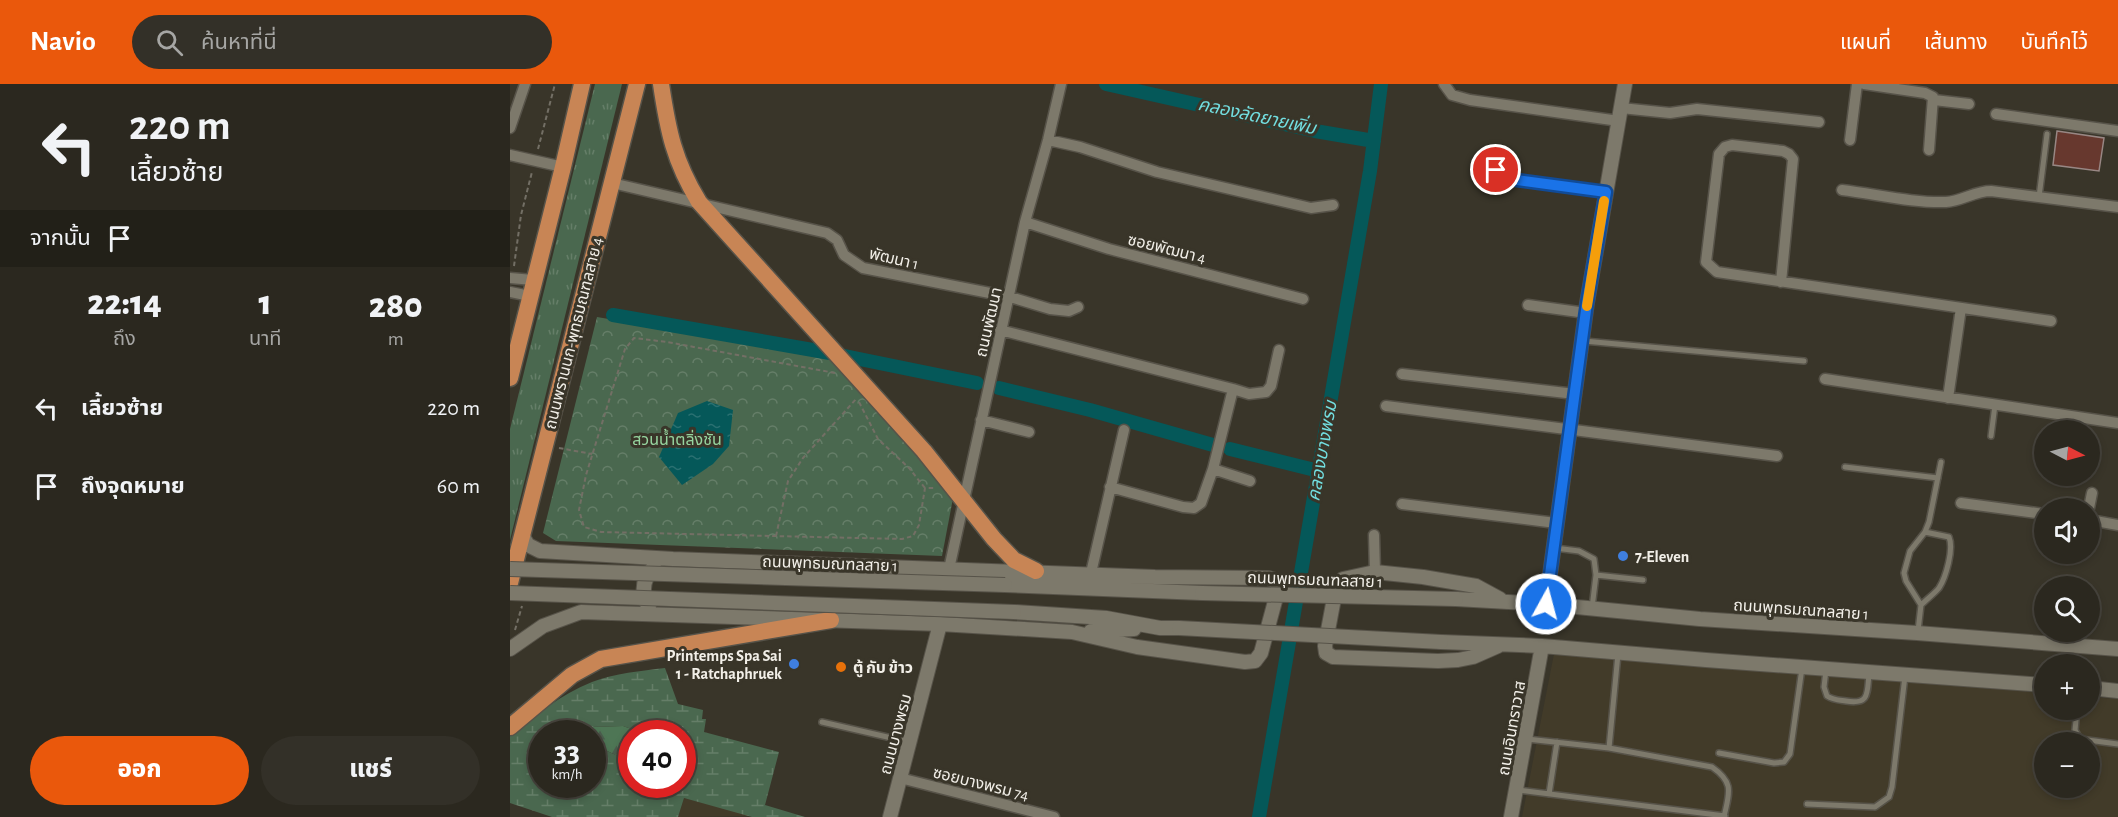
<!DOCTYPE html>
<html lang="th">
<head>
<meta charset="utf-8">
<style>
	:root { --surface:#2b281f; --page:#333028; --text:#f1f3f6; --muted:#a6a6a4; --line:#47443d; --accent:#ea580c }
	body { margin:0; font-family:"Alegreya Sans","Noto Sans Thai",sans-serif; background:var(--page); color:var(--text); height:100vh; display:flex; flex-direction:column; font-size:22px; white-space:nowrap }
	* { box-sizing:border-box; margin:0 }
	p { font-size:20px; color:var(--muted) }
	.icon { flex:none; width:33px; height:33px; fill:none; stroke:currentColor; stroke-width:2; stroke-linecap:round; stroke-linejoin:round }
	.map { position:relative; flex:1; overflow:hidden }
	.panel { display:flex; flex-direction:column; background:var(--surface); width:510px }
	.panel>* { flex:none }
	.banner { background:#2b281f; color:var(--text); overflow:hidden }
	.needle { width:39px; rotate:96deg }
	.controls { position:absolute; left:1524px; top:336px; display:grid; gap:12px }
	.controls a { display:grid; place-items:center; width:66px; height:66px; border-radius:50%; background:var(--surface); box-shadow:0 3px 9px #0003,0 0 0 2px var(--line); font-size:30px }
	.speed { position:absolute; left:18px; top:636px; display:flex; gap:12px; font-size:30px; font-weight:700; text-align:center }
	.speed>* { display:grid; place-content:center; width:78px; height:78px; border-radius:50%; background:var(--surface); box-shadow:0 3px 9px #0003,0 0 0 2px var(--line); line-height:1 }
	.speed small { font-size:15px; font-weight:400 }
	.speed .limit { border:9px solid #d22; background:#fff; color:#111 }
	.pin { position:absolute; display:grid; place-items:center; width:51px; height:51px; color:#fff; margin:-26px; border:3px solid #fff; border-radius:50%; box-shadow:0 2px 6px #0007 }
	.me { position:absolute; width:66px; margin:-33px; rotate:7deg; stroke-linejoin:round; filter:drop-shadow(0 0 4px #0008) }
	.turn { display:flex; align-items:center; gap:21px; height:126px; padding:0 30px; font-size:27px }
	.turn .icon { width:78px; height:78px; stroke-width:2.5 }
	.turn b { display:block; font-size:42px; line-height:51px }
	.then { display:flex; align-items:center; height:57px; padding:0 30px; background:#0003; gap:12px; font-size:22px }
	.eta { display:flex; justify-content:space-evenly; align-items:center; height:102px; text-align:center }
	.eta b { font-size:36px; font-weight:800; line-height:42px }
	.button { display:flex; gap:12px; margin-top:auto; padding:12px 30px }
	.button a { flex:1; height:69px; border-radius:36px; background:var(--accent); color:#fff; font-size:24px; font-weight:800; line-height:69px; text-align:center }
	.button a+a { background:var(--page); color:var(--text) }
	ul { padding:0; list-style:none }
	li { display:flex; align-items:center; gap:18px; height:78px; padding:0 30px }
	li div { flex:1 }
	li b { display:block; font-size:22px }
	li em { font-style:normal }
	header { display:flex; align-items:center; gap:36px; box-sizing:border-box; height:84px; padding:0 30px; background:var(--accent); color:#fff }
	header strong { font-size:28px }
	nav { display:flex; gap:33px; margin-inline-start:auto; font-size:21px }
	.search { width:420px; height:54px; background:var(--page); display:flex; align-items:center; gap:15px; box-sizing:border-box; padding:0 21px; border-radius:33px; color:var(--muted); font-size:22px }
	main { display:flex; flex:1; min-height:0 }
	.map>svg:first-child { display:block }
</style>
</head>
<body>
<header>
<strong>Navio</strong>
<div class="search"><svg class="icon" aria-label="search" viewBox="0 0 24 24"><circle cx="10" cy="10" r="6"/><path d="M15 15l6 6"/></svg>ค้นหาที่นี่</div>
<nav><a>แผนที่</a><a>เส้นทาง</a><a>บันทึกไว้</a></nav>
</header>
<main>
<section class="panel">
<div class="banner">
<div class="turn"><svg class="icon" aria-label="left" viewBox="0 0 24 24"><path d="M17 20v-9H6M10 6l-5 5 5 5"/></svg><div><b>220 m</b>เลี้ยวซ้าย</div></div>
<div class="then">จากนั้น<svg class="icon" aria-label="arrive" viewBox="0 0 24 24"><path d="M6 21V4h12l-3 4 3 4H6"/></svg></div>
</div>
<div class="eta">
<div><b>22:14</b><p>ถึง</p></div>
<div><b>1</b><p>นาที</p></div>
<div><b>280</b><p>m</p></div>
</div>
<ul>
<li><svg class="icon" aria-label="left" viewBox="0 0 24 24"><path d="M17 20v-9H6M10 6l-5 5 5 5"/></svg><div><b>เลี้ยวซ้าย</b></div><em>220 m</em></li>
<li><svg class="icon" aria-label="arrive" viewBox="0 0 24 24"><path d="M6 21V4h12l-3 4 3 4H6"/></svg><div><b>ถึงจุดหมาย</b></div><em>60 m</em></li>
</ul>
<div class="button"><a>ออก</a><a>แชร์</a></div>
</section>
<div class="map">
<svg width="1608" height="733" viewBox="0 0 1608 733">
	<defs>
		<pattern id="grass-tufts" width="24" height="20" patternUnits="userSpaceOnUse" patternTransform="scale(1.5)"><rect width="24" height="20" fill="#4a684f"/><path d="M3 7l-1-3M5 7V3M7 7l1-3M15 17l-1-3M17 17v-4M19 17l1-3" fill="none" stroke="#657e68"/></pattern>
		<pattern id="forest-firs" width="22" height="20" patternUnits="userSpaceOnUse" patternTransform="scale(1.5)"><rect width="22" height="20" fill="#4e7655"/><path d="M5 1l3.5 6h-7zM16 11l3.5 6h-7z" fill="#4b5d4d"/></pattern>
		<pattern id="wetland-marsh" width="20" height="14" patternUnits="userSpaceOnUse" patternTransform="scale(1.5)"><rect width="20" height="14" fill="#4a684f"/><path d="M1 5h8M5 5V1M11 12h8M15 12V8" fill="none" stroke="#657e68"/></pattern>
		<pattern id="park-crowns" width="20" height="18" patternUnits="userSpaceOnUse" patternTransform="scale(1.5)"><rect width="20" height="18" fill="#4a684f"/><path d="M2 6a3 3 0 1 1 6 0M12 15a3 3 0 1 1 6 0" fill="none" stroke="#657e68"/></pattern>
		<pattern id="water-ripples" width="26" height="14" patternUnits="userSpaceOnUse" patternTransform="scale(1.5)"><rect width="26" height="14" fill="#055859"/><path d="M2 4q2-2 4 0t4 0M15 11q2-2 4 0t4 0" fill="none" stroke="#2a7071"/></pattern>
	</defs>
	<rect width="100%" height="100%" fill="#393529"/>
	<!-- built -->
	<path fill="#423b29" fill-rule="evenodd" d="M1044,570L1534,609V626H1580V613L1608,615V733H1012ZM1534,658H1580V704H1534Z
		M174,714L243,732L168,733Z"/>
	<!-- grass -->
	<path fill="url(#grass-tufts)" d="M85,0H112L0,456V345Z"/>
	<!-- forest -->
	<path fill="url(#forest-firs)" d="M113,642L133,649L122,650L121,678L95,666L83,665L82,650L70,649L79,643Z"/>
	<!-- wetland -->
	<path fill="url(#wetland-marsh)" fill-rule="evenodd" d="M155,584L168,620L193,626L192,635H196L194,648L269,668L255,721L295,733H242L174,714L168,733H42L0,719V652C25,632 51,610 82,598C105,589 131,587 155,584ZM113,642L133,649L172,650L173,666L177,668L184,687L173,689L172,700H122L121,678L95,666L83,665L82,700H32V650H70L80,643Z"/>
	<!-- park -->
	<path fill="url(#park-crowns)" d="M87,233L332,275L444,409L432,472L46,457L33,449Z"/>
	<!-- water -->
	<path fill="url(#water-ripples)" d="M197,317L223,326L219,362L203,380L172,401L149,373L168,329Z"/>
	<g fill="none" stroke-linecap="round" stroke-linejoin="round">
		<!-- canal -->
		<path stroke="#055859" stroke-width="14" d="M596,0L805,47L864,57
			M103,231L320,269L467,299
			M489,304L580,326L703,361
			M720,365L809,387
			M749,733L860,87L871,0"/>
	</g>
	<!-- building -->
	<path fill="#67382e" stroke="#988784" stroke-width="1.5" d="M1547,47L1594,54L1589,87L1543,81Z"/>
	<g fill="none" stroke-linecap="round" stroke-linejoin="round">
		<!-- lane casing -->
		<g stroke="#575349" stroke-width="8">
			<path id="lane" d="M1529,113L1537,50
				M1074,257L1294,277
				M1481,352L1485,321
				M1335,383L1428,394
				M1045,464L1069,467L1084,475L1086,491L1082,524
				M1086,491L1133,496
				M1411,521C1417,515 1424,510 1429,504C1436,493 1444,465 1439,453L1415,448
				M1408,547L1411,521L1396,497L1394,489L1400,467L1415,448L1419,438L1431,378
				M1316,586L1314,603L1317,612C1323,616 1329,616 1336,617C1360,621 1357,609 1359,590
				M1567,626L1565,646L1570,655L1608,660
				M312,638L399,658
				M1017,655L1099,664L1202,683C1225,699 1219,709 1214,733
				M1099,664L1108,570
				M1209,669L1264,679L1274,678L1280,670L1292,584
				M1008,706L1215,732
				M1039,710L1047,658
				M1297,720L1365,723L1379,713L1382,703L1395,592"/>
		</g>
		<!-- street casing -->
		<g stroke="#575349" stroke-width="13">
			<path id="street" d="M934,0L942,11L960,16L1109,37
				M1354,0L1415,9L1423,13L1419,66
				M1424,16L1459,20
				M1111,24L1160,29L1187,25L1309,38
				M1486,30L1608,47
				M0,44L15,0
				M538,56L570,63L647,88L801,124L823,121
				M1340,56L1347,0
				M985,69L986,86L991,94L1096,108
				M0,71L53,83
				M102,99L317,149L327,156L334,171L353,184L500,213L540,225L559,227L568,223
				M1332,106C1366,110 1402,119 1436,118C1452,117 1465,107 1481,107L1608,123
				M515,138L599,165L793,215
				M0,194L23,196
				M1271,198L1283,75L1279,70L1273,67L1222,61L1215,63L1209,70L1196,178L1207,188L1541,237
				M0,208L20,212
				M1018,221L1076,229
				M490,246L723,305L703,385L691,419L684,424L673,423L600,403
				M892,290L1065,310
				M1315,295L1608,339
				M723,305L739,310L756,308L761,302L769,266
				M1438,314L1451,224
				M876,322L1267,372
				M471,336L519,348
				M703,385L740,397
				M1451,419L1534,430
				M892,420L1046,439
				M1579,424L1582,409
				M1580,436L1608,441
				M864,451L865,488
				M439,485L515,138L538,56L551,0
				M581,489L614,346
				M390,694L544,733"/>
		</g>
		<!-- secondary casing -->
		<g stroke="#575349" stroke-width="16">
			<path id="secondary" d="M495,501L692,509
				M946,515L1036,520L1190,535L1407,549L1608,565
				M1036,520L1077,219L1115,0
				M139,524C131,509 132,495 144,483
				M504,528L596,534L650,544H669
				M581,547L624,545
				M931,558L1032,562L1196,576L1534,601
				M988,562L963,573L948,576L928,577L823,573L816,569L815,562L826,504L833,495L865,488L913,493L966,502L990,515
				M0,565L33,542L71,528L430,540L562,548L627,563L735,578L745,577L751,569L768,506L765,496L758,494L645,493L163,475L30,467L18,461L12,451
				M1580,604L1608,607
				M380,733L430,540
				M1001,733L1032,562"/>
		</g>
		<!-- primary casing -->
		<g stroke="#575349" stroke-width="19">
			<path id="primary" d="M151,0C158,47 164,77 189,118L414,367L484,455L504,476L526,487
				M0,294L53,83L72,0
				M0,499L127,0
				M0,643L62,591L91,575L321,536"/>
		</g>
		<!-- path -->
		<path stroke="#736f65" stroke-width="2" stroke-dasharray="4.5 3" stroke-linecap="butt" d="M28,65L45,0
			M4,182L11,131L22,88
			M325,289L157,258L124,254L115,265L76,391L69,426L74,443L91,448L392,455L403,452L409,441L415,404H424
			M349,318L368,355L399,384L415,404
			M49,364L82,370
			M266,452L278,397L293,374L347,314
			M5,546L12,522"/>
		<!-- lane -->
		<use href="#lane" stroke="#7d796b" stroke-width="5"/>
		<!-- street -->
		<use href="#street" stroke="#7d796b" stroke-width="10"/>
		<!-- secondary -->
		<use href="#secondary" stroke="#7d796b" stroke-width="14"/>
		<!-- primary -->
		<use href="#primary" stroke="#c88555" stroke-width="16"/>
		<!-- secondary-bridge casing -->
		<g stroke="#575349" stroke-width="16" stroke-linecap="butt">
			<path id="secondary-bridge" d="M0,485L495,501
				M0,509L504,528
				M692,509L946,515
				M669,544L931,558"/>
		</g>
		<!-- secondary-bridge -->
		<use href="#secondary-bridge" stroke="#7d796b" stroke-width="14"/>
	</g>
	<g fill="none" stroke-linecap="round" stroke-linejoin="round">
		<!-- route casing -->
		<g stroke="#114b97" stroke-width="15">
			<path id="route" d="M986,86L992,94L1096,108L1077,219L1036,520"/>
		</g>
		<!-- route -->
		<use href="#route" stroke="#1a73e8" stroke-width="10"/>
		<!-- slow -->
		<path stroke="#f59e0b" stroke-width="10" d="M1077,222L1094,117"/>
	</g>
	<!-- markers -->
	<g fill="#3f7fe0" stroke="#393529" stroke-width="2">
		<circle cx="1113" cy="472" r="6"/>
		<circle cx="284" cy="580" r="6"/>
	</g>
	<circle fill="#e8710a" stroke="#393529" stroke-width="2" cx="331" cy="583" r="6"/>
	<g text-anchor="middle" stroke-width="6" stroke-linejoin="round" paint-order="stroke">
		<!-- street labels -->
		<g font-size="16" fill="#f2efe8" stroke="#393529">
			<text transform="translate(657 164) rotate(14)" y="6">ซอยพัฒนา 4</text>
			<text transform="translate(384 174) rotate(13)" y="6">พัฒนา 1</text>
			<text transform="translate(478 238) rotate(-77)" y="6">ถนนพัฒนา</text>
			<text transform="translate(63 249) rotate(-76)" y="6">ถนนพรานนก-พุทธมณฑลสาย 4</text>
			<text transform="translate(320 479) rotate(2)" y="6">ถนนพุทธมณฑลสาย 1</text>
			<text transform="translate(805 495) rotate(2)" y="6">ถนนพุทธมณฑลสาย 1</text>
			<text transform="translate(1291 525) rotate(4)" y="6">ถนนพุทธมณฑลสาย 1</text>
			<text transform="translate(1001 644) rotate(-80)" y="6">ถนนอินทราวาส</text>
			<text transform="translate(385 650) rotate(-75)" y="6">ถนนบางพรม</text>
			<text transform="translate(471 699) rotate(14)" y="6">ซอยบางพรม 74</text>
		</g>
		<!-- park labels -->
		<g font-size="16" fill="#96d59f" stroke="#393529">
			<text x="167" y="361">สวนน้ำตลิ่งชัน</text>
		</g>
		<!-- poi labels -->
		<g font-size="16" font-weight="bold" fill="#f2efe8" stroke="#393529" text-anchor="start">
			<text x="1125" y="478">7-Eleven</text>
			<text x="272" y="577" text-anchor="end">Printemps Spa Sai<tspan x="272" dy="18">1 - Ratchaphruek</tspan></text>
			<text x="343" y="589">ตู้ กับ ข้าว</text>
		</g>
		<!-- water labels -->
		<g font-size="18" font-style="italic" fill="#72dee0" stroke="#393529">
			<text transform="translate(747 32) rotate(12)" y="6">คลองลัดยายเพิ่ม</text>
			<text transform="translate(812 367) rotate(-80)" y="6">คลองบางพรม</text>
		</g>
	</g>
</svg>
<div class="controls">
<a><svg class="needle" viewBox="-14 -14 28 28"><path d="M0-13l5 13h-10z" fill="#e53935"/><path d="M0 13l5-13h-10z" fill="#a6a6a4"/></svg></a>
<a><svg class="icon" aria-label="sound" viewBox="0 0 24 24"><path d="M4 9h4l5-4v14l-5-4H4zM17 9q2 3 0 6"/></svg></a>
<a><svg class="icon" aria-label="search" viewBox="0 0 24 24"><circle cx="10" cy="10" r="6"/><path d="M15 15l6 6"/></svg></a>
<a>+</a>
<a>−</a>
</div>
<div class="speed"><div>33<small>km/h</small></div><div class="limit">40</div></div>
<div class="pin" style="left:986px;top:86px;background:#d93025"><svg class="icon" aria-label="arrive" viewBox="0 0 24 24"><path d="M6 21V4h12l-3 4 3 4H6"/></svg></div>
<svg class="me" style="left:1036px;top:520px" viewBox="-20 -20 40 40"><circle r="17" fill="#1a73e8" stroke="#fff" stroke-width="3"/><path d="M0-11L8 9 0 5-8 9z" fill="#fff"/></svg>
</div>
</main>
</body>
</html>
